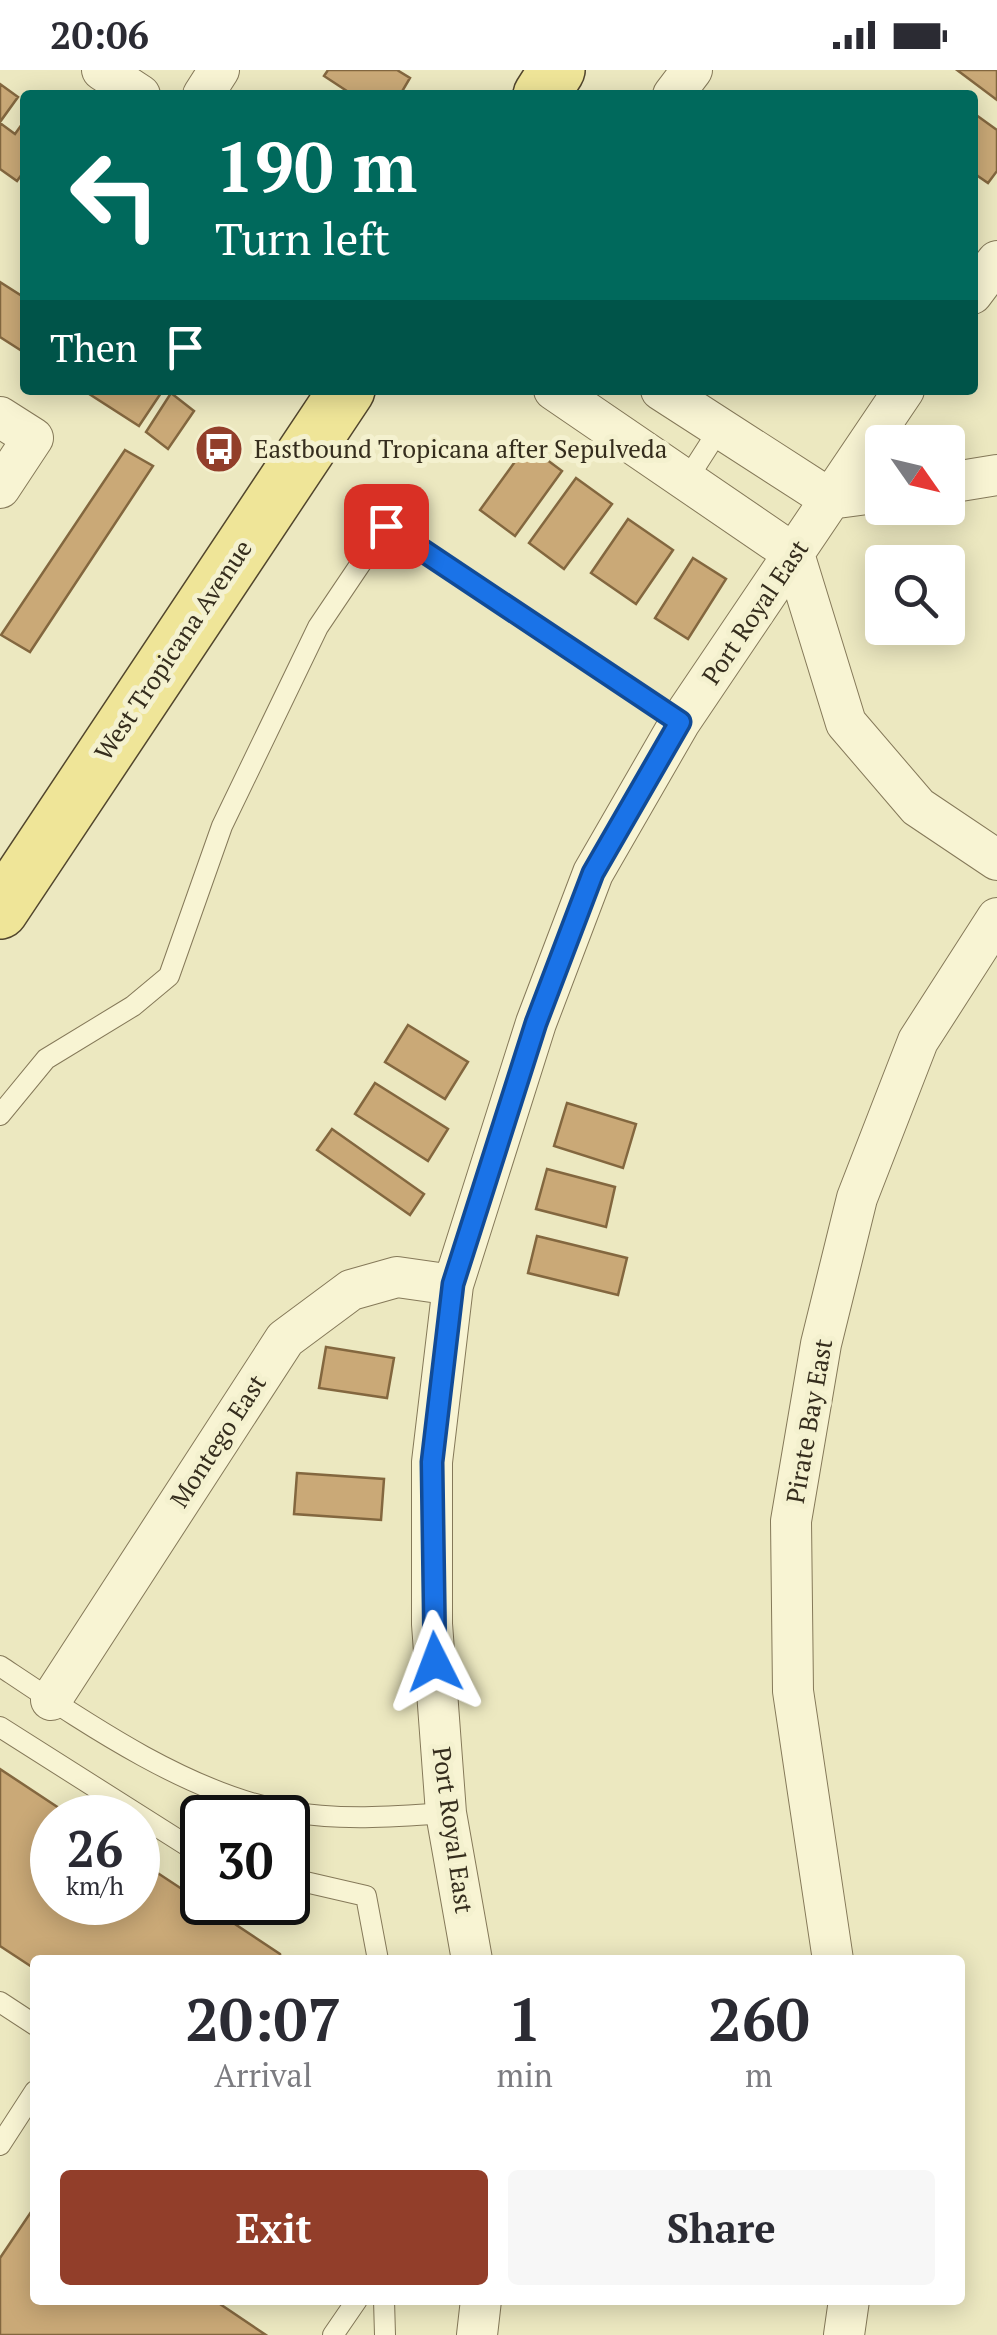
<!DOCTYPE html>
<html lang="en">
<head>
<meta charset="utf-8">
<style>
	:root { --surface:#fff; --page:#f7f7f7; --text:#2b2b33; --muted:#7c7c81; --accent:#923e2a }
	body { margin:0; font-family:"PT Serif",serif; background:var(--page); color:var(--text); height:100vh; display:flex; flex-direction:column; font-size:38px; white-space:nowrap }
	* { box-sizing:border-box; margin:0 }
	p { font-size:32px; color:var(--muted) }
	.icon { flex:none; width:55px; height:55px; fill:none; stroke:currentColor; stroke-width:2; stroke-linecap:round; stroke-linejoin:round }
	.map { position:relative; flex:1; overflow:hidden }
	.panel { position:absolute; left:30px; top:1885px; width:935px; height:350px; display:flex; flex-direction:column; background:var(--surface); border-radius:10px; box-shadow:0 5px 25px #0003 }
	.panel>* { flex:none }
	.top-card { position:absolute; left:20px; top:20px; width:958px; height:305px; border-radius:10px; box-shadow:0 5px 25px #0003; background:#00695c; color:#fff; overflow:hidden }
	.needle { width:65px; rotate:124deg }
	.buttons { position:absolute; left:865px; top:355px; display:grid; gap:20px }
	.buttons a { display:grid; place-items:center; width:100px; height:100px; border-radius:10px; background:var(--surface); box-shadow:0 5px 25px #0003; font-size:50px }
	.speed { position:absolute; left:30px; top:1725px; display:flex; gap:20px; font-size:50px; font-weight:700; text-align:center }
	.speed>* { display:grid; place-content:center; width:130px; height:130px; border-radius:50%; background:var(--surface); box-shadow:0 5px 25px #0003; line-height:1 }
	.speed small { font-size:25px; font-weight:400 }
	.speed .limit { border:5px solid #111; border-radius:15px; background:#fff; color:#111 }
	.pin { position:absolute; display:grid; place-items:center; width:85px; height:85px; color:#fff; margin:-42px; border-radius:20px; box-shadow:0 5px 15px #0006 }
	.me { position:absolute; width:110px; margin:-55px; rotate:357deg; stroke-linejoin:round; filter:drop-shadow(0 0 8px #0008) }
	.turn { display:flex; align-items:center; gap:35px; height:210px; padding:0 30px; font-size:45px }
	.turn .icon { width:130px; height:130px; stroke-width:2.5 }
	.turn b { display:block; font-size:70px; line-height:85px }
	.then { display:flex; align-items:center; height:95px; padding:0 30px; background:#0003; gap:20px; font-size:38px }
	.eta { display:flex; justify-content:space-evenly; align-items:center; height:170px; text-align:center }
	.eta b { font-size:60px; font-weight:700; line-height:70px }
	.button { display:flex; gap:20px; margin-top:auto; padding:20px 30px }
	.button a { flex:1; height:115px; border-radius:10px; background:var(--accent); color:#fff; font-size:40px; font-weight:700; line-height:115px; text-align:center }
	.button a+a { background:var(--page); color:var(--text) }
	.status { display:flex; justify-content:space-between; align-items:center; height:70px; padding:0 50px; background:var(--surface); direction:ltr }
	.status svg { height:28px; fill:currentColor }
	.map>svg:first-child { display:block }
</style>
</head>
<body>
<div class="status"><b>20:06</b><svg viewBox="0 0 49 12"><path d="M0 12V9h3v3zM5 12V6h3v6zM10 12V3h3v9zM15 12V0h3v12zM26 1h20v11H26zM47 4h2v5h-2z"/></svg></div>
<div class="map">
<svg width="997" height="2265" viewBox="0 0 997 2265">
	<rect width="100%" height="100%" fill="#ece8c0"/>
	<!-- building -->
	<path fill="#caa977" stroke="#83673f" stroke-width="2.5" d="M328,0H397L410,8L400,25H353L324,6Z
		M957,0H997V30Z
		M0,14L18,27L0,52Z
		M972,42L997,60V101L988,113L972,102Z
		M25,50V100L17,111L0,99V53L15,64Z
		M0,212L25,228V283L0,267Z
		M83,320H163L139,356Z
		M171,323L194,341L168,379L146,362Z
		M527,375L562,401L515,466L480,440Z
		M125,380L153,396L30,582L1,565Z
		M576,408L612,434L564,499L529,473Z
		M628,449L673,480L636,534L591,503Z
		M693,488L726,509L688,569L655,548Z
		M408,955L468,992L445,1029L385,992Z
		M375,1013L448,1059L428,1091L355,1044Z
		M567,1033L636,1054L623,1098L554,1076Z
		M332,1059L424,1124L410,1145L317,1080Z
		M547,1099L615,1117L606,1157L536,1139Z
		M537,1166L627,1188L618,1225L528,1203Z
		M326,1277L394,1288L387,1328L319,1318Z
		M297,1403L384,1409L381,1450L294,1444Z
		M0,1699L74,1748H52V1832H138V1790L280,1884L281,1890H35V1899L0,1876Z
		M35,2136V2230H214L266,2265H0V2188Z"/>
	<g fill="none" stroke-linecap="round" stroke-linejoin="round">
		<!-- service casing -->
		<g stroke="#857959" stroke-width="22">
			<path id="service" d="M688,408L720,358
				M0,1045L46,989L133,936L169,906L222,756L318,557L386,456L680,652
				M0,1596C81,1650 188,1724 285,1741C339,1751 392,1747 446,1743
				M0,1657L202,1785
				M288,1808L366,1826L378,1890
				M0,1932L35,1955
				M0,2075L35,2021
				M384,2230L385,2265
				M333,2265L357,2230"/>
		</g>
		<!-- minor casing -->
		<g stroke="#857959" stroke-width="42">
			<path id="minor" d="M102,0L140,25
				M203,25L219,0
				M673,25L692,0
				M972,224L997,191
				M554,320L794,484L846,653L918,737L997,790
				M661,320L830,429L882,422
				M0,347L33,368L0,418
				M948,413L997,405
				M51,1630L285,1269L351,1220L397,1207L453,1215
				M472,1890L446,1743L432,1554V1392L453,1215L536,953L593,803L680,652L904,320
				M833,1890L793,1621L791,1451L821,1274L857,1128L918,971L997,848
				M477,2265L481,2230
				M844,2265L849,2230"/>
		</g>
		<!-- primary casing -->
		<g stroke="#52462d" stroke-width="58">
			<path id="primary" d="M541,25L557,0
				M0,841L347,320"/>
		</g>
		<!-- service -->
		<use href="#service" stroke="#f8f4d3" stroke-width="20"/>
		<!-- minor -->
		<use href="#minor" stroke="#f8f4d3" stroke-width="40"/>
		<!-- primary -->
		<use href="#primary" stroke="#efe598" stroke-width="55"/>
	</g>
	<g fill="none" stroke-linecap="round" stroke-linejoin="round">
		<!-- route casing -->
		<g stroke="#114b97" stroke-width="25">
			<path id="route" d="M386,456L680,652L593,803L536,953L453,1214L432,1392L435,1592"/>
		</g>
		<!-- route -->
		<use href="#route" stroke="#1a73e8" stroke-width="18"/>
	</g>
	<!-- icons -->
	<defs>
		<g id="bus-disc" transform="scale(2.5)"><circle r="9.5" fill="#923e2a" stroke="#f4f1cf"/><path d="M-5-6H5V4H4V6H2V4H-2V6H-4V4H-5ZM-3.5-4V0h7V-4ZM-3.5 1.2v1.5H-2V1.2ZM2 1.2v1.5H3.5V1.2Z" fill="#fff"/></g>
	</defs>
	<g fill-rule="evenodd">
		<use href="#bus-disc" x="219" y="379"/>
	</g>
	<g text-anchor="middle" stroke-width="10" stroke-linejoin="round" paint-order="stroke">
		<!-- poi labels -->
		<g font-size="25" fill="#352d1d" stroke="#f4f1cf" text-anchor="start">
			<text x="254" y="388">Eastbound Tropicana after Sepulveda</text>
		</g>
		<!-- street labels -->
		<g font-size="25" fill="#352d1d" stroke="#f4f1cf">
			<text transform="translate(755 542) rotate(-56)" y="9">Port Royal East</text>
			<text transform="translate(173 580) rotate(-56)" y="9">West Tropicana Avenue</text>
			<text transform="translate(809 1351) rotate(-80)" y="9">Pirate Bay East</text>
			<text transform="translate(218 1371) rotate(-57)" y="9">Montego East</text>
			<text transform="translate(453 1760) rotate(82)" y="9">Port Royal East</text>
		</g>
	</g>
</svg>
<div class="buttons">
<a><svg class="needle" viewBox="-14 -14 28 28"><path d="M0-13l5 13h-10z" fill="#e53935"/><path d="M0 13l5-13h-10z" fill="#7c7c81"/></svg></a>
<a><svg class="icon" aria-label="search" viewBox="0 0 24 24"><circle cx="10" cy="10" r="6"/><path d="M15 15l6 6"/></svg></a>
</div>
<div class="speed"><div>26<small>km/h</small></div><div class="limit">30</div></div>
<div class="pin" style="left:386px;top:456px;background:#d93025"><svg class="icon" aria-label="arrive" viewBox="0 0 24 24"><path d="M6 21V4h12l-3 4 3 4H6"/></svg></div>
<svg class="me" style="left:435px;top:1592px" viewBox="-20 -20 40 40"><path d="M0-17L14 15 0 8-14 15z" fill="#1a73e8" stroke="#fff" stroke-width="4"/></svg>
<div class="top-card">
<div class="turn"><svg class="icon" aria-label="left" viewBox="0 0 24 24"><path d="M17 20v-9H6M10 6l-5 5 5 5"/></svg><div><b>190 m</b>Turn left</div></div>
<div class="then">Then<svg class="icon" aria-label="arrive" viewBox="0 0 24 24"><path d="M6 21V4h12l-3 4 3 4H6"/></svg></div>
</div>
<section class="panel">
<div class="eta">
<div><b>20:07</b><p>Arrival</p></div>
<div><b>1</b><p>min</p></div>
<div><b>260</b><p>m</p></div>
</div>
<div class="button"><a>Exit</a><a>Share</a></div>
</section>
</div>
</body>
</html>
